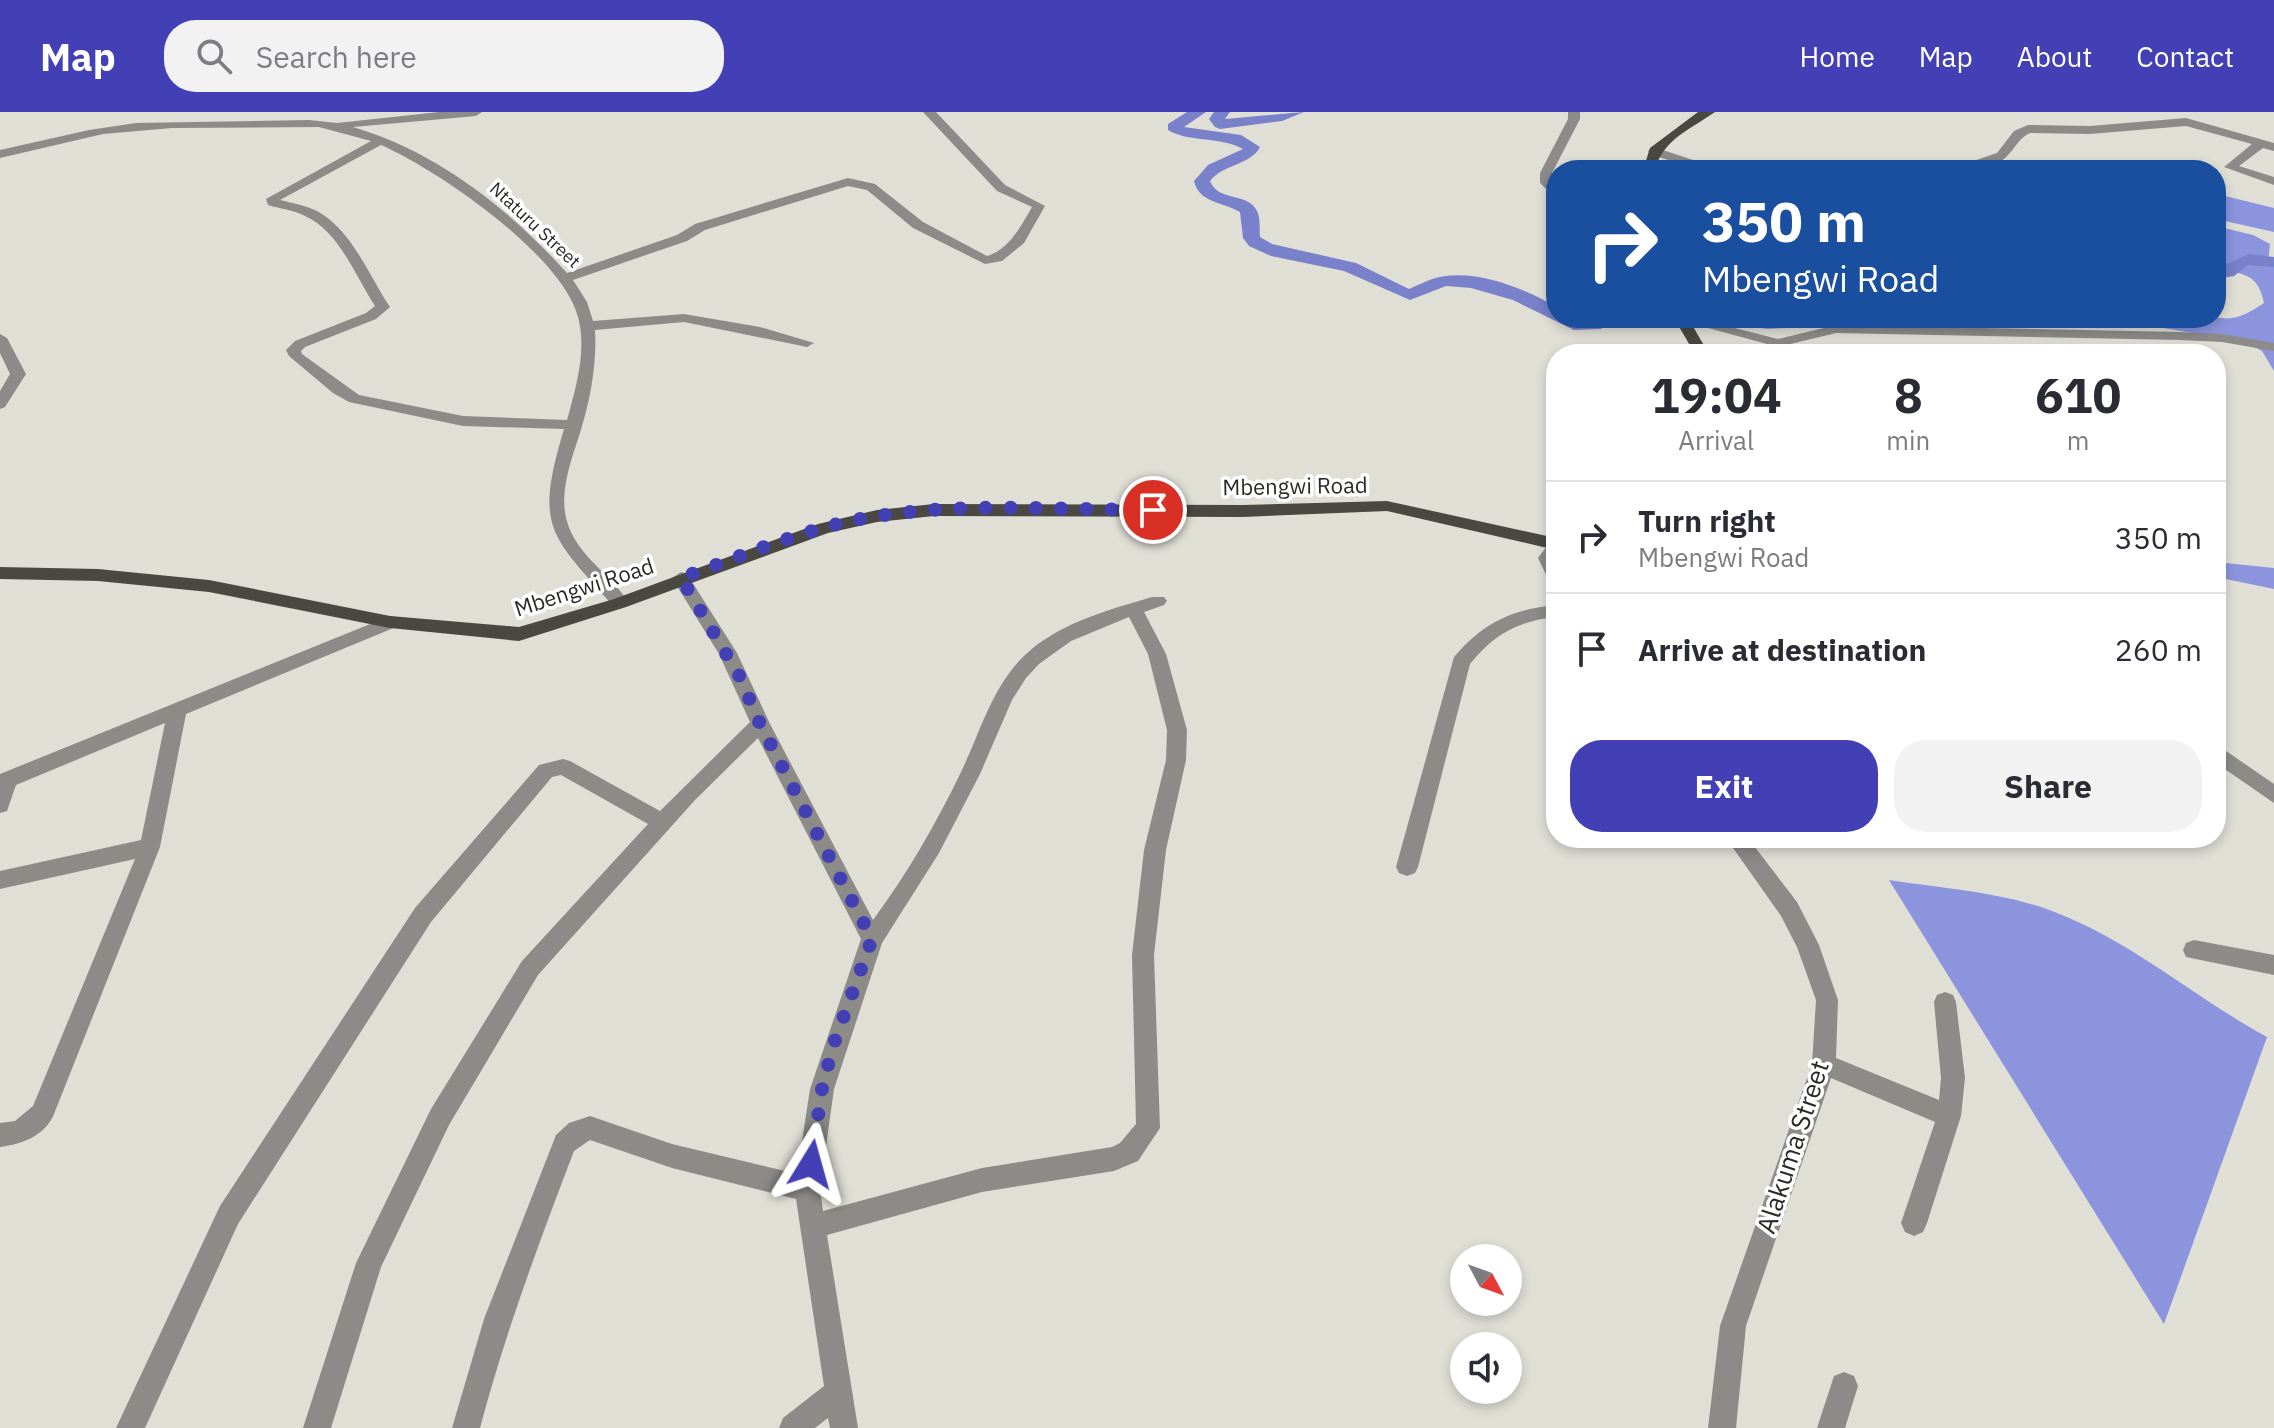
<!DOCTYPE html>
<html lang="en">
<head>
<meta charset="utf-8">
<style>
	:root { --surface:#fff; --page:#f2f2f3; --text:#2b2b33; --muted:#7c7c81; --line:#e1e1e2; --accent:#4340b6 }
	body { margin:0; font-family:"IBM Plex Sans",sans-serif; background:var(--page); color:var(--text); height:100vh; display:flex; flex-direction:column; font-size:30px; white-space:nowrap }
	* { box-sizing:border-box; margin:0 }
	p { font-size:26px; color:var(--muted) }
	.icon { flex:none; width:44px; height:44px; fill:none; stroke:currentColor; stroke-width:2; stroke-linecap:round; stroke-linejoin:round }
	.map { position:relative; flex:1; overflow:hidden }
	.details { position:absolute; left:1546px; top:232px; width:680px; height:504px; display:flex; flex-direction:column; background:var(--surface); border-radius:32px; box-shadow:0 4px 12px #0003 }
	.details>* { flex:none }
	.top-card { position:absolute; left:1546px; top:48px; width:680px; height:168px; border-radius:32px; box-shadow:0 4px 12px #0003; background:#1a4fa0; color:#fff; overflow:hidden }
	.needle { width:52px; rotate:131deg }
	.fabs { position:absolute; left:1450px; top:1132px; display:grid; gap:16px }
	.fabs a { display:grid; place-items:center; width:72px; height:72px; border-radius:50%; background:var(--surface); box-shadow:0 4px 12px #0003; font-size:40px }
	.pin { position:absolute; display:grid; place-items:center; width:68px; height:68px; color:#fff; margin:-34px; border:4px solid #fff; border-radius:50%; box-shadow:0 2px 8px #0007 }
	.me { position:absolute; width:88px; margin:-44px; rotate:8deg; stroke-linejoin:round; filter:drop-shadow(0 0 6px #0008) }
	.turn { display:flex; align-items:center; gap:28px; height:168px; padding:0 24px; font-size:36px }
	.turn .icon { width:104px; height:104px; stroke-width:2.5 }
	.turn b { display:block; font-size:56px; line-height:68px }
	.eta { display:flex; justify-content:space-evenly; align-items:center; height:136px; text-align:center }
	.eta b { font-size:48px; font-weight:700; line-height:56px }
	.primary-button { display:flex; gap:16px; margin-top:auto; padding:16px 24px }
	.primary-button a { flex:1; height:92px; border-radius:32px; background:var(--accent); color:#fff; font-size:32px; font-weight:700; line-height:92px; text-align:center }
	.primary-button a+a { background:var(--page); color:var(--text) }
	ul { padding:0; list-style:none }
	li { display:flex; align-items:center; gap:24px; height:112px; padding:0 24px; border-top:2px solid var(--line) }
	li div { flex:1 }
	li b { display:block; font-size:30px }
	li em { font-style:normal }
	header { display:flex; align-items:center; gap:48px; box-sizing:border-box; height:112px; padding:0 40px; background:var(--accent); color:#fff }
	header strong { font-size:38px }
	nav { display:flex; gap:44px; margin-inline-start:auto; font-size:28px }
	.search { width:560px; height:72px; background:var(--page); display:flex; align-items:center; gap:20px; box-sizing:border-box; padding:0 28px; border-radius:32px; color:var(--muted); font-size:30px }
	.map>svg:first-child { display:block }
</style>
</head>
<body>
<header>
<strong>Map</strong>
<div class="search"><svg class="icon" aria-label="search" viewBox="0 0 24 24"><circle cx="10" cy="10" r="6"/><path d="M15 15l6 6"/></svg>Search here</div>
<nav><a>Home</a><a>Map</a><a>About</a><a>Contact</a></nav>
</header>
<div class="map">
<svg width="2274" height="1316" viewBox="0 0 2274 1316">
	<rect width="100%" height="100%" fill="#e0dfd6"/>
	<!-- forest -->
	<path fill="#8b94dd" d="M2225,84L2274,96V120L2216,107V87Z
		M2216,114L2253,123L2270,132L2268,151L2274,153V259L2262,239L2245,230L2116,208L2034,212H1858L1768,217L1729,212L1709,206L2216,205C2234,210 2249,201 2264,191C2258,161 2244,162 2216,157Z
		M2216,450L2274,456V477L2216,465Z
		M1889,768C1946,777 2008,780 2062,803C2136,833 2197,887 2267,925L2164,1212Z"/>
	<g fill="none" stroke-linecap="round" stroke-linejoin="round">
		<!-- river -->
		<path fill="#7881c9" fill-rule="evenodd" d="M1187,0H1206L1184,15L1241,23L1260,35C1251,53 1223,52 1210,69C1218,90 1248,80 1257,99C1261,107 1259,117 1260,125L1272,132L1356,151L1409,177C1421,172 1433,165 1446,164C1481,159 1526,177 1556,195V206H1609L1601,217L1574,218L1513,188L1471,176L1446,174L1410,188L1344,159L1271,144L1249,134L1243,126L1240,100C1223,90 1199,91 1194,69L1208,53L1243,37C1220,24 1190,31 1168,18V12Z
			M1214,0H1230L1225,7L1304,0L1282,9L1220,17L1215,15L1209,7Z
			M2249,142L2274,145V155L2248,153L2234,164L2216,167V157Z"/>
		<!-- minor -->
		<path fill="#8c8b88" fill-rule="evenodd" d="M439,0H482L476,4L353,15C438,40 509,97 567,161L677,123L695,112L848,66L875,72L923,110L987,144C1009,138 1021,114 1032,95L997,79L923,0H936L1005,73L1045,94L1024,131L1002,149L985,152L913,116L867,78L848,74L705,118L687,129L573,168L587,190L593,209L684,202L760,215L814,231L807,235L684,210L595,218C597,249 591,285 582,314C573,346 554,385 571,420C584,448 613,465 629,491L620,497L614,495C550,422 534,417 564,317L463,314L349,290L333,281L289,244L286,238L295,229L366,201L375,194C356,165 339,119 305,104C294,98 281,97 268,93L266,87L371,29L319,15L172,16L103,22L0,46V38L89,18L136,11L309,8L337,11ZM381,33C438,58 562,143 578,205C587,239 576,275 567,308L463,304L359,283L302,242L301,239L305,235L376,207L390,195C369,164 352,118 317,99C305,93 292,91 280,88Z
			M1568,0H1580V7L1552,61L1556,87L1540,71V61L1568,7Z
			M2186,6L2274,31V39L2263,36L2239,54L2274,65V73L2224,55L2252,32L2186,14L2090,22L2030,21C2019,26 2016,35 2008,43C1994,59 1966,58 1947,58L1997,41L2014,19L2028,13L2090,14Z
			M1654,35L1714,55L1716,58H1698L1650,42L1648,39Z
			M1695,206L1778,227L1836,213L2180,220L2222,222L2274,231V239L2222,230L2180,228L1836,221L1778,235L1675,207Z
			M0,222L7,226L26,262L5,295L0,297V279L10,262L0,241Z
			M1556,428V473L1550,471L1538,446L1550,430Z
			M681,460L687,462L737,541L770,612L873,808C907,762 936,712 961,660C980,621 992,574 1025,543C1059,511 1108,498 1152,485H1164L1167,489L1164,493L1144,500L1166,542L1187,618L1186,648L1166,738L1154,843L1160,1016L1138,1049L1114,1059L982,1080L827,1123L858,1316H830L828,1306L815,1316H779L783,1306L824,1274L796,1087L672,1056L590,1028L574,1039C539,1131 505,1221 480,1316H452L484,1207L556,1023L569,1011L590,1004L672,1032L797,1062L810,977L861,827L758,626L695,688L538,863L449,1013L381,1155L331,1316H303L356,1151L431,997L522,849L648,712L561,663L552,665L431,810L238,1112L145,1316H116L220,1094L415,796L539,653L563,647L570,649L660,699L750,610L719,542L672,466ZM1129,505L1148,542L1167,618L1166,648L1144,738L1132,843L1136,1012L1120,1031L1112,1035L982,1056L823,1099L820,1077L834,977L882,831L939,741L980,662L1012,588L1026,566L1039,552L1071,529Z
			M1556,493V505C1518,509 1494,522 1470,552L1418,755L1415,761L1407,764L1399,761L1396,755L1454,545C1483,511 1512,497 1556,493Z
			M390,504L396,505L399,510L396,515L186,602L160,735L54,1002C45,1024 22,1032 0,1035V1011L15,1009L33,994L135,747L0,777V759L141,728L165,611L16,673L7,699L0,701V662Z
			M2216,632L2274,672V691L2216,651Z
			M1726,726H1748L1797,790L1819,833L1838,888L1836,946L1939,988L1941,966L1934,890L1937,883L1945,880L1953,883L1956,890L1965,966L1961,1004L1927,1111L1923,1120L1914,1124L1905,1120L1901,1111L1935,1010L1831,966L1746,1214L1736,1316H1708L1720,1214L1812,952L1816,888L1797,835L1781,804Z
			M2194,828L2274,843V863L2186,845L2183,838L2186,831Z
			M1844,1260L1854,1264L1858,1274L1845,1316H1817L1834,1264Z"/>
		<!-- major -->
		<path fill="#494942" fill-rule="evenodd" d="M1698,0H1715C1691,17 1663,27 1655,58H1643L1650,36Z
			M1674,206H1688L1709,242H1695Z
			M1387,389L1556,426V438L1387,399L1242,405L934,404L877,410L828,421L626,495L519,529L390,516L209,480L98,469L0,467V455L98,457L209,468L390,504L519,515L614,487L818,412L877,398L934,392L1242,393Z"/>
	</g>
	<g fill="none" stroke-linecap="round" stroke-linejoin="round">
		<!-- route -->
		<path stroke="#4340b6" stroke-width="14" stroke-dasharray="0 25.2" d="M811,1052L822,977L833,934L872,827L760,612L740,565L681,466C745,443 810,414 878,404C968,390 1062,398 1153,398"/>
	</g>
	<g text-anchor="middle" stroke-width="7" stroke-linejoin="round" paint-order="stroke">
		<!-- far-street labels -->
		<g font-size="18" fill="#2a2a27" stroke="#fff">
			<text transform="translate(535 113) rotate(43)" y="6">Ntaturu Street</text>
		</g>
		<!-- street labels -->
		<g font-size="22" fill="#2a2a27" stroke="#fff">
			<text transform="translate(1295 374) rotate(-1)" y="8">Mbengwi Road</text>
			<text transform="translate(584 475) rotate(-18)" y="8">Mbengwi Road</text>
		</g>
		<!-- near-street labels -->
		<g font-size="26" fill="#2a2a27" stroke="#fff">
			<text transform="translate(1793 1035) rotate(-72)" y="9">Alakuma Street</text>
		</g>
	</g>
</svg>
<div class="fabs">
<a><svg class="needle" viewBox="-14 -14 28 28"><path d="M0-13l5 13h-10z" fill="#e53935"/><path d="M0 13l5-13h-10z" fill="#7c7c81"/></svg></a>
<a><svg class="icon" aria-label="sound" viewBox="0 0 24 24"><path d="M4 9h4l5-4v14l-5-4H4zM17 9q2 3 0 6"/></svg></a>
</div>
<div class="pin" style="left:1153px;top:398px;background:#d93025"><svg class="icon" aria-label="arrive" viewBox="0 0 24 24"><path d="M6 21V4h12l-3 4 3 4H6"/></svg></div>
<svg class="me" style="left:811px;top:1052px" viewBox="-20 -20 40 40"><path d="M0-17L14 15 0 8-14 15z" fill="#4340b6" stroke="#fff" stroke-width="4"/></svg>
<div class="top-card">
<div class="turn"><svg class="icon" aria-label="right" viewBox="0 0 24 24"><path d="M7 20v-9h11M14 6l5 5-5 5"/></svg><div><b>350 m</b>Mbengwi Road</div></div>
</div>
<section class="details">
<div class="eta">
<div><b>19:04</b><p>Arrival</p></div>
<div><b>8</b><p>min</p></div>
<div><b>610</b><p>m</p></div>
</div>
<ul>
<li><svg class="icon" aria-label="right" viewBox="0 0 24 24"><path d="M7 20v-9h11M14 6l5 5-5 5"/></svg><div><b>Turn right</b><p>Mbengwi Road</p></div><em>350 m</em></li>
<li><svg class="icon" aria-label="arrive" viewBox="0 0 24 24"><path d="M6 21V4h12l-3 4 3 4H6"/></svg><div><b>Arrive at destination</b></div><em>260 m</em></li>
</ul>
<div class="primary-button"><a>Exit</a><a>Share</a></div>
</section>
</div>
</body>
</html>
